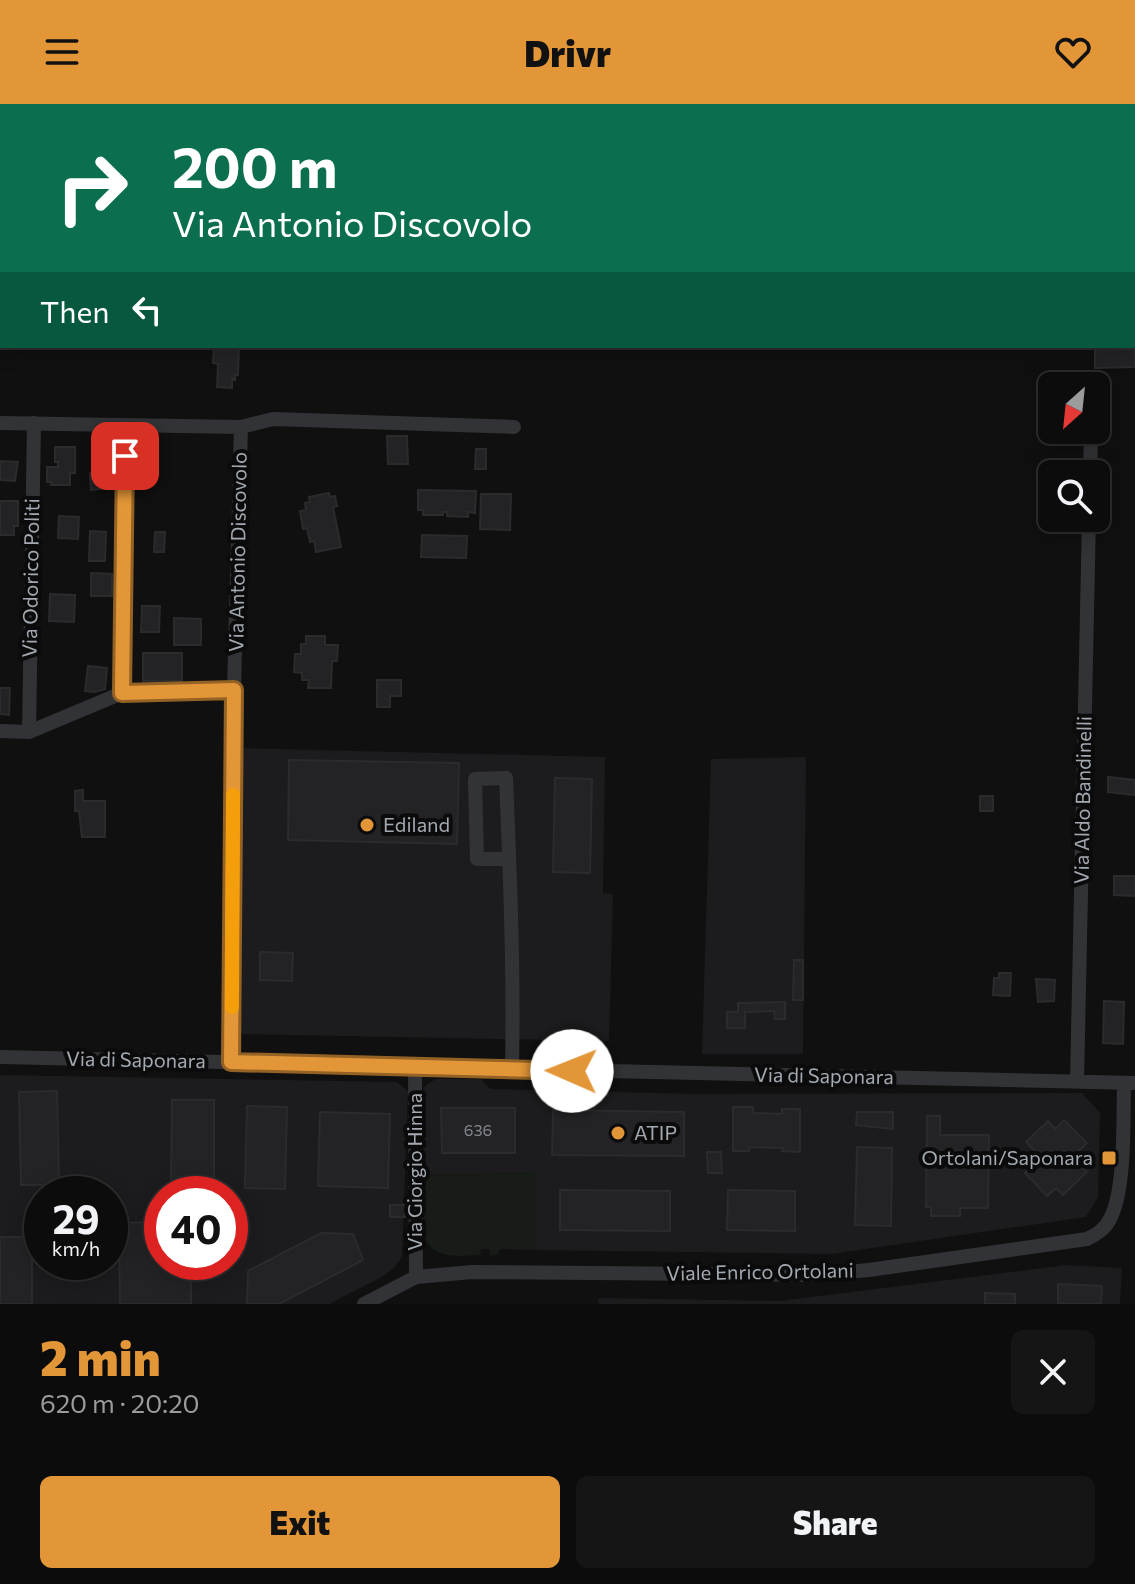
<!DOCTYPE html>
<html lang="en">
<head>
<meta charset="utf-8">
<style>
	:root { --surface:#0c0c0d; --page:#151516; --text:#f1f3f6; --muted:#9a9b9d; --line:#2c2c2e; --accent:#e29637 }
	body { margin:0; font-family:Commissioner,sans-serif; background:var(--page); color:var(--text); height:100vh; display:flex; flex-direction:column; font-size:30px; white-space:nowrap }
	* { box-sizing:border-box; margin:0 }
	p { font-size:26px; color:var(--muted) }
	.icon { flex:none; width:44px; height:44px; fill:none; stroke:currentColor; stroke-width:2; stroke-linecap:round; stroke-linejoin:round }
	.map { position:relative; height:1200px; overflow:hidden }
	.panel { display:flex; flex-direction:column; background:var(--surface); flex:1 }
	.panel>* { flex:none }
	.guide { position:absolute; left:0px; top:0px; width:1136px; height:244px; box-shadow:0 4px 20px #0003,0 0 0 2px var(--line); background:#0b6e4f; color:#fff; overflow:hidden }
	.needle { width:52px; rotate:207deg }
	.fabs { position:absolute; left:1038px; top:268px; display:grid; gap:16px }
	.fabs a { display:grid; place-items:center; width:72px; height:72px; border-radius:12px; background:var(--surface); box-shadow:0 4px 20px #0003,0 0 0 2px var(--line); font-size:40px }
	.speed { position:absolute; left:24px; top:1072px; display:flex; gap:16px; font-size:40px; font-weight:700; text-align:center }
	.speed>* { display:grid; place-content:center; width:104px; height:104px; border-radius:50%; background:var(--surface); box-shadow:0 4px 20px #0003,0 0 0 2px var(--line); line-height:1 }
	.speed small { font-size:20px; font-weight:400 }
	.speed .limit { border:12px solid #d22; background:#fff; color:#111 }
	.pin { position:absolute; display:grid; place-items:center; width:68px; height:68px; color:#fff; margin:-34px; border-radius:16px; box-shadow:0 4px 12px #0006 }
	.me { position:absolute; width:88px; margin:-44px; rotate:271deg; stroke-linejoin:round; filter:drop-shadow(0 0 6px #0008) }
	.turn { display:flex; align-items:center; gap:28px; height:168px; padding:0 40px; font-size:36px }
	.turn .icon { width:104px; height:104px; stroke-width:2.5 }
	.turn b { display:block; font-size:56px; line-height:68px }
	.then { display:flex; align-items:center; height:76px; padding:0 40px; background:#0003; gap:16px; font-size:30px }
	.round { display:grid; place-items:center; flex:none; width:84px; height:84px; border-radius:12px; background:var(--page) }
	.summary { display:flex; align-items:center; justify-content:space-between; height:136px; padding:0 40px }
	h1 { font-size:48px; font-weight:800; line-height:60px; color:var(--accent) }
	.primary-button { display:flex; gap:16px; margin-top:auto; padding:16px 40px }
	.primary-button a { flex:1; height:92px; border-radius:12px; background:var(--accent); color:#111; font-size:32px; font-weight:800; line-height:92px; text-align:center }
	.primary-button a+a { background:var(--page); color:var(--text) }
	header { display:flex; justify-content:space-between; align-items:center; height:104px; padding:0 40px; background:var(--accent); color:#111; font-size:36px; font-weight:800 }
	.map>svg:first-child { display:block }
</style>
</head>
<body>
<header><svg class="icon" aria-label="menu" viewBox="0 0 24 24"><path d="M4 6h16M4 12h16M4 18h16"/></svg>Drivr<svg class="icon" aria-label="heart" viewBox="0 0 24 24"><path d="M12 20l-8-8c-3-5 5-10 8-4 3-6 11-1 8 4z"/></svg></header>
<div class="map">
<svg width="1135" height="1200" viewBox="0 0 1135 1200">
	<rect width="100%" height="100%" fill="#101011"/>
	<!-- built -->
	<path fill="#1c1c1e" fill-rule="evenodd" d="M238,644L605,653L603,789L613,790L609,937L236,930Z
		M806,653L803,950H702L711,655Z
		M0,971L397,978L408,987L402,1153L394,1164L380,1174L329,1200H0ZM42,1090H110V1158H42ZM162,1090H230V1158H162Z
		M436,975H481L490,985L697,990L1082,989L1100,1009L1098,1093L1086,1113L831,1150L535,1146V1069L422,1071L423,986L426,981Z
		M1067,1161L1122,1164L1120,1200H599L598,1194L780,1197Z"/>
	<!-- green -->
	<path fill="#171c17" d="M536,1069L535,1146L501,1145L496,1151L490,1152L489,1145H481L480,1151C457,1152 435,1156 424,1133L422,1071Z"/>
	<!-- building -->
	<path fill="#232325" stroke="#2a2b2d" stroke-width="2" d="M1094,0H1135V263L1095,264V242H1134V2Z
		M214,242H239L238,271H235V276L232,275V284L217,283L218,260L213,259Z
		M387,332H407L408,360H388Z
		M55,343H75V369H70V381H51L52,378H47V363H58V358H55Z
		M476,345H486V365H475Z
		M0,357L18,358L15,377L0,376Z
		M94,360H112L114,383L91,386L90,369H94Z
		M418,386L476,387L475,409L468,408V413L447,412V408H443V411H423V406H418Z
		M329,389L330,393L335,392L337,402L333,403L341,443L316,448L314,437L310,438L307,424L303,425L300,407L306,406L305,399L310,398L309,393Z
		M481,390H511L510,426L480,425Z
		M0,397H18V422H14V431H0Z
		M59,412L79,413L78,435L58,434Z
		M90,427L106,428L105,457H89Z
		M155,428H165L164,448H154Z
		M422,431L467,432L466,454L421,453Z
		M91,469L112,470V492H91Z
		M50,490L75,491L74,518L49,517Z
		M142,502H160L159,528H141Z
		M174,514L201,515V541H174Z
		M306,532H325V541H338L337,557H332L331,584H308L309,576H302V569L294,568L295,550H301V540H306Z
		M143,549H182V577H143Z
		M88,562L107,564L105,585L95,588L85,587Z
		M377,576H401V592H390V603H377Z
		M0,584H10L9,611L0,610Z
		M289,656L459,659L457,740L288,736Z
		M1108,673L1135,676V691L1108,688Z
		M555,674L592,675L590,769L553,768Z
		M83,686V697H105V733H82L79,707H75V687Z
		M980,692H993V707H980Z
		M1114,772H1135V792L1114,791Z
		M260,848L293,849L292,877L260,876Z
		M794,856H803V896H793Z
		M999,869H1011L1010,892L993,891L994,874H999Z
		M1036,875L1055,876L1054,897L1038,898Z
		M1104,897L1124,898L1123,940L1103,939Z
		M785,898V915H775L774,907L745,908V924H727V908H738V899Z
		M57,987L59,1081H21L19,988Z
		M172,996H214V1082L171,1081Z
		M247,1002L287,1003L285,1085L245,1084Z
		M733,1003H753V1009L782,1010V1005H800V1048L782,1047L783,1044L749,1043V1047H733Z
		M441,1004H515V1049H442Z
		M553,1006L684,1008V1052L552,1051Z
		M320,1008L390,1010L388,1084L318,1082Z
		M857,1008H893V1025L856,1021Z
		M927,1012H940V1031H989L988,1104H960V1112H931V1103H926Z
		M1064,1016L1087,1039L1073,1053L1087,1068L1063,1091L1056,1084L1047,1092L1025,1069L1041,1053L1026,1038L1048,1017L1055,1025Z
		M857,1043L892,1044L891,1122L855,1121Z
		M707,1048H721L722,1069H708Z
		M560,1086L670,1087V1127L560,1126Z
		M728,1086L795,1087V1127L727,1126Z
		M390,1101H405V1113H390Z
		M162,1118V1158H191V1200H120L119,1119Z
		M321,1129L353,1130L363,1156L279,1200H247L248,1167Z
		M0,1133H32V1200H0Z
		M1058,1180L1102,1182L1101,1200H1058Z
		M985,1189L1015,1190V1200H985Z"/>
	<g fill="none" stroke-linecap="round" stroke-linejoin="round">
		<!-- minor -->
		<path stroke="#313336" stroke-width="14" d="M139,0V2
			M36,2V0
			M0,18H2
			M0,319L241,323L273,315L514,323
			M1090,370L1091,330
			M122,589L125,323
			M0,627L29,628L122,589L234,586
			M29,628L34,319
			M509,755H477L475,675L506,674C510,771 514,868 512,965
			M0,953L1135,979
			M231,958L234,586L241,323
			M415,963L416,1173
			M1077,977L1089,414
			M364,1200L416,1173L472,1168L810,1171L869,1166L1087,1135C1097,1130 1105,1125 1110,1115C1126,1085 1123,1014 1124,979"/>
	</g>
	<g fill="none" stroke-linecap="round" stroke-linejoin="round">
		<!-- route casing -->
		<g stroke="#936224" stroke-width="20">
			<path id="route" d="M125,352L122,589L234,586L231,958L572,967"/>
		</g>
		<!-- route -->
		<use href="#route" stroke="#e29637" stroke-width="14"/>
		<!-- slow -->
		<path stroke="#f59e0b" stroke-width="14" d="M232,903L233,691"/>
	</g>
	<!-- markers -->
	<g fill="#e29637" stroke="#0b0b0c" stroke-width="3">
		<circle cx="367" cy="721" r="8"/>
		<circle cx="618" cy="1029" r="8"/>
		<rect x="1101" y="1046" width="16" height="16" rx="4"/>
	</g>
	<g text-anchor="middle" stroke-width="8" stroke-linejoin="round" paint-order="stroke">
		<!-- number labels -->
		<g font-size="16" fill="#82878d">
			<text x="478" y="1032">636</text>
		</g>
		<!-- street labels -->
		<g font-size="20" fill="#a2a9b1" stroke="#0b0b0c">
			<text transform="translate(238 448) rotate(-89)" y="7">Via Antonio Discovolo</text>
			<text transform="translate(31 474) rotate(-89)" y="7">Via Odorico Politi</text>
			<text transform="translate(1083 696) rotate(-89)" y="7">Via Aldo Bandinelli</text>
			<text transform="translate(136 956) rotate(1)" y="7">Via di Saponara</text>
			<text transform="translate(824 972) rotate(1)" y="7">Via di Saponara</text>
			<text transform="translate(415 1068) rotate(-90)" y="7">Via Giorgio Hinna</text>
			<text transform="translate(760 1168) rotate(-1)" y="7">Viale Enrico Ortolani</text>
		</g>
		<!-- poi labels -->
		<g font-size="20" fill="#a2a9b1" stroke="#0b0b0c" text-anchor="start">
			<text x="383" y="728">Ediland</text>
			<text x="634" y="1036">ATIP</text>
			<text x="1093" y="1061" text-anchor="end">Ortolani/Saponara</text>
		</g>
	</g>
</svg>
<div class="fabs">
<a><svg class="needle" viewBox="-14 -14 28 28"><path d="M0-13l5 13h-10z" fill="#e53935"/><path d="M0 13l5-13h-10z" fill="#9a9b9d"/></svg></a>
<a><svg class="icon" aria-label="search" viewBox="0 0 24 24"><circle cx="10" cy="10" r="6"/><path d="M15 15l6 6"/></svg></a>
</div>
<div class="speed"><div>29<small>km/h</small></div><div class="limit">40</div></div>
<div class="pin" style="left:125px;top:352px;background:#d93025"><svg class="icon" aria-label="arrive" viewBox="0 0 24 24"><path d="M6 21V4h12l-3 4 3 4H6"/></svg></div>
<svg class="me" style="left:572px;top:967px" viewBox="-20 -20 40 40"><circle r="19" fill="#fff"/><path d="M0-13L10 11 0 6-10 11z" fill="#e29637"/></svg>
<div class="guide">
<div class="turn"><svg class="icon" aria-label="right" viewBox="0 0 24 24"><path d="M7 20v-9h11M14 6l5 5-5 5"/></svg><div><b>200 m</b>Via Antonio Discovolo</div></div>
<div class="then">Then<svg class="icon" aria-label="left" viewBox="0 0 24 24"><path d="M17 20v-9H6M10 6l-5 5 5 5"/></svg></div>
</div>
</div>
<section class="panel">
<div class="summary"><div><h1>2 min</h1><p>620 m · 20:20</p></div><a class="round"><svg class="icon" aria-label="close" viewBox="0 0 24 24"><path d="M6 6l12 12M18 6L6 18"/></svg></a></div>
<div class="primary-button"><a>Exit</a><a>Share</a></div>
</section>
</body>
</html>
